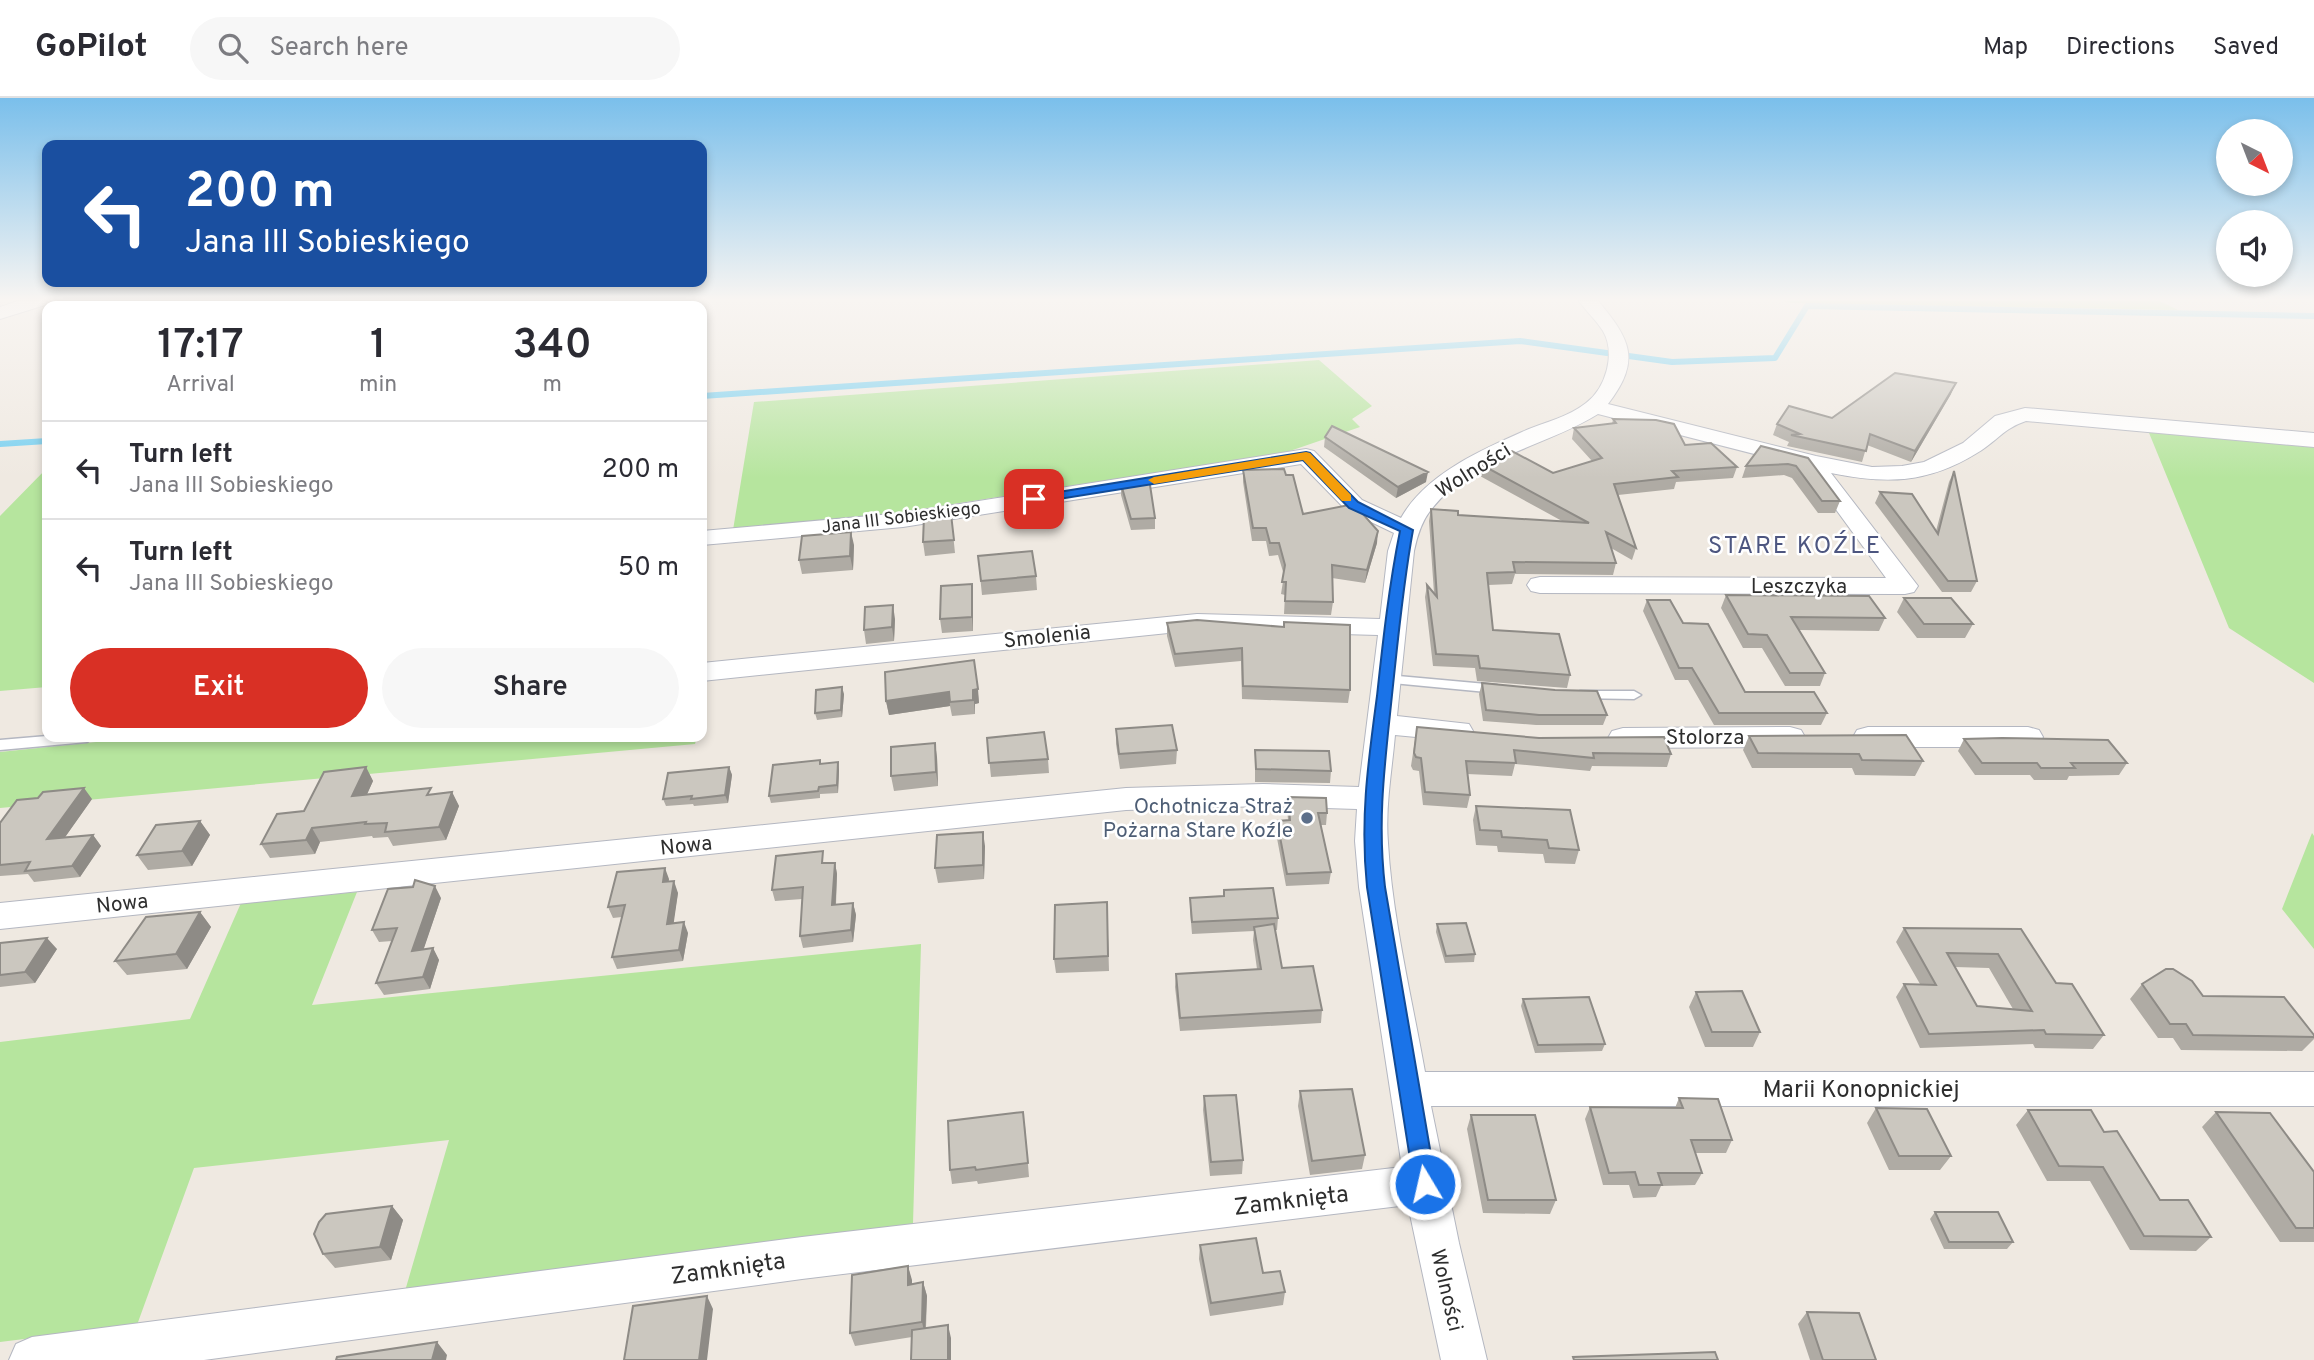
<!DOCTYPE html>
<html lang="en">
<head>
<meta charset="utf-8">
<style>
	:root { --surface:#fff; --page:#f7f7f7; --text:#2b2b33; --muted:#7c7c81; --line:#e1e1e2; --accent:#d93025 }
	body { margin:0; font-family:Overpass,sans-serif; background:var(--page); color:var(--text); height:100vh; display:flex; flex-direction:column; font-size:26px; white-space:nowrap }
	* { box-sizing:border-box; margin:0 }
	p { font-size:23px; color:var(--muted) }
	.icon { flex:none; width:38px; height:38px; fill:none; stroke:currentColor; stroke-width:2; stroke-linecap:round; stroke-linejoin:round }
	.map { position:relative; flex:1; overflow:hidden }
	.drawer { position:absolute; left:42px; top:203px; width:665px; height:441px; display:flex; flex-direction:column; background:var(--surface); border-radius:14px; box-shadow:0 4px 10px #0003 }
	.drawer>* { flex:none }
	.banner { position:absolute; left:42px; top:42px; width:665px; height:147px; border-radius:14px; box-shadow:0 4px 10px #0003; background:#1a4fa0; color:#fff; overflow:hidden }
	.needle { width:46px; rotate:138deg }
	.fabs { position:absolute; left:2216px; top:21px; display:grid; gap:14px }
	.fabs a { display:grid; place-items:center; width:77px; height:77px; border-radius:50%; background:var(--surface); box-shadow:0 4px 10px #0003; font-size:35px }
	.pin { position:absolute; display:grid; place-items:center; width:60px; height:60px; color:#fff; margin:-30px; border-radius:14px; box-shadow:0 4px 10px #0006 }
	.me { position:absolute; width:77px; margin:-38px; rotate:351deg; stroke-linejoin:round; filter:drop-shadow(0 0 5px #0008) }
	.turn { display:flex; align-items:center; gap:24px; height:147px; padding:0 28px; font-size:32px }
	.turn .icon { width:91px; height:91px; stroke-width:2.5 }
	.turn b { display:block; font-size:49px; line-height:60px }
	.eta { display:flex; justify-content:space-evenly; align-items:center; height:119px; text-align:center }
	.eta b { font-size:42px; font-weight:600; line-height:49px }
	.button { display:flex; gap:14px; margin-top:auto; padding:14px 28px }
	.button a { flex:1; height:80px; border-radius:42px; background:var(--accent); color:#fff; font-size:28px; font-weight:600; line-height:80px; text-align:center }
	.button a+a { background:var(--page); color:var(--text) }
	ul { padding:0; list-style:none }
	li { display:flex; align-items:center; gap:21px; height:98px; padding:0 28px; border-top:2px solid var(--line) }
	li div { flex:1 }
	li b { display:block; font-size:26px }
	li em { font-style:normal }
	header { display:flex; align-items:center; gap:42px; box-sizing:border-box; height:98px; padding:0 35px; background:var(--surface); border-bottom:2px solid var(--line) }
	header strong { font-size:33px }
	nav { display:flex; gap:38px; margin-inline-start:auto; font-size:24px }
	.search { width:490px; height:63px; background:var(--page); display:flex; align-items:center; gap:18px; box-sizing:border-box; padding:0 24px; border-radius:38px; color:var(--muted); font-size:26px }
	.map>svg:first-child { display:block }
</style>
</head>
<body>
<header>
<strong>GoPilot</strong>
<div class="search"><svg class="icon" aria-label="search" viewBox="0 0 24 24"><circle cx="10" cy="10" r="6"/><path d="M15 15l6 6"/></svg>Search here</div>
<nav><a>Map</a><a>Directions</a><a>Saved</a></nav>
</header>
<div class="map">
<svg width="2314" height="1262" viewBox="0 0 2314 1262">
	<rect width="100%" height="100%" fill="#efe9e1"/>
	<!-- green -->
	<path fill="#b6e59e" d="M1784,203H2160L2178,212L1791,205Z
		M1319,262L1372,308L1352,321L1360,329L1284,355L901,414L733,432L754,304Z
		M2147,330L2314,344V585L2229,530Z
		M47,370V589L0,593V418Z
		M144,639H697L695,646L0,710V654Z
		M2312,735L2314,738V851L2282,811Z
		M357,794L312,907L921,846L913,1126L405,1193L449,1042L194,1070L137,1227L0,1244V944L190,921L241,805Z"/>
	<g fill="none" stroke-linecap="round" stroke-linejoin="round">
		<!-- stream -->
		<path stroke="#75cff0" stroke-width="6" d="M453,203L460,208
			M702,298L1520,243L1672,264L1775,260L1807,208L2314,218
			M0,346L47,343"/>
		<!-- service casing -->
		<g stroke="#b4b7c1" stroke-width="3">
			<path id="service" d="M1387,577L1497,587L1504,591L1497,595L1382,584L1380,581L1382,578Z
				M1580,593H1634L1641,597L1634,601L1575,600L1573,597Z
				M47,638L94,639L87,644L0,652V642Z"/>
		</g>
		<!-- minor casing -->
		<g stroke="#b4b7c1" stroke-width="2">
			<path id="minor" d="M18,203H47L45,207L0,221V209Z
				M1579,203H1598C1630,241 1642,262 1608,306L1816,358L1872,369L1902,368L1924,364L1963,345L1995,318L2025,310L2314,335V349L2026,323C2004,330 1996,344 1977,355C1927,386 1886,386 1831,375L1918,488L1914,494L1905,496L1540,495L1531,493L1527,487L1531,481L1540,479L1886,480L1805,369L1598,316C1545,349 1470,360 1430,413C1421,425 1417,439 1414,453L1397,618L1469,626L1473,633L1469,640L1458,643L1395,637C1392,672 1385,709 1388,745C1392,818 1412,901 1425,974H2314V1008H1431L1459,1145L1487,1262H1441L1408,1107L802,1181L204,1262H9L16,1246L32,1239L802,1139L1402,1069L1359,789L1355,743L1357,711L1263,708L1126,712L0,831V805L1126,690L1263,686L1359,689L1378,537L1197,532L702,583V565L1197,516L1380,521L1388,453L1394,435L1346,412L1301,366L903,429L702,447V433L903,415L1306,351L1314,353L1362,402L1401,420C1425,377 1479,353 1522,334C1544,324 1567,320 1586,305C1606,290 1616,255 1603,233C1596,222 1586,213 1579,203Z
				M1790,629L1801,632L1805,639L1801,646L1790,649L1623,650L1612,647L1608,640L1612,633L1623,630Z
				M1868,629H2028L2039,632L2043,639L2039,646L2028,649H1868L1857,646L1853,639L1857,632Z"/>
		</g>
		<!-- service -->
		<use href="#service" fill="#fff" fill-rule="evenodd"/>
		<!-- minor -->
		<use href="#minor" fill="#fff" fill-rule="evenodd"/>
	</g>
	<!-- wall -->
	<path fill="#afaba4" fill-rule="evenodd" d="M1951,296L1911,364L1867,347L1862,364L1787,348L1789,344L1773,337L1777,326L1832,320Z
		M1613,321L1685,347L1737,369L1733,380L1676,384L1674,391L1618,397L1636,450L1632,462L1611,450L1616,465L1613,477L1515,476L1512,486L1488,487L1493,532L1570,577L1567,590L1477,583L1475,570L1433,568L1425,499L1427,487L1434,495L1429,423L1431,411L1458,417L1562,423L1480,378L1482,367L1553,375L1592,363L1572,341L1574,330L1612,326Z
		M1325,339L1426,384L1396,400L1324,349Z
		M1808,360L1840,403L1835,415H1818L1792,380L1784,377L1742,380L1746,368Z
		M1243,372L1286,377L1303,416L1377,445L1365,485L1332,480L1333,504L1331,517L1284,516L1285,497L1281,496L1284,477L1278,457L1269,458L1266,443H1252L1243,384Z
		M1954,373L1977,483L1971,494H1942L1875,405L1880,394L1936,433L1949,384Z
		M1121,386L1155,420V431L1131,432L1121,397Z
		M951,416L955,455L925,458L923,444Z
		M854,447L853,472L802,476L799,462Z
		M978,458L1036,478L1037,492L982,497Z
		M972,486L973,500V533L942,535L940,521Z
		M1726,497L1885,520L1879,533L1799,532L1825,575L1820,588H1785L1762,550H1743L1721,510Z
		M1904,500L1973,526L1965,540H1917L1897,514Z
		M1647,502L1683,525L1745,594L1827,615L1821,627H1714L1688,582H1675L1643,513Z
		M895,521L894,543L866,546L864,532Z
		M1197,522L1350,592L1348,605L1242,601L1241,563L1175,569L1167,538V525Z
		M974,562L979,605L975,606V616L952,618L950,608L889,617L886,603Z
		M1482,585L1555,592L1607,617L1603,627H1536L1483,623L1479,596Z
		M844,596L842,619L817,622L815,615Z
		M1417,629L1671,656L1667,669L1592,668L1590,673L1515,666L1512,678L1467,676L1470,697L1467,710L1423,707L1419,673L1413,672L1411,668Z
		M1116,631L1177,652L1176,666L1120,671L1116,646Z
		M1749,638L1923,663L1915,678L1855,677L1852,670H1752L1743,652Z
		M987,640L1048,661L1049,675L991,679Z
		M1964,641L2127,665L2119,677L2069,678L2067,682H2034L2030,677H1975L1958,653Z
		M1255,652L1331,673L1330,685L1255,684Z
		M937,659L938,688L894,693L891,678Z
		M820,662L821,666L838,664L839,672L838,695L820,696V700L771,705L769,698Z
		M366,669L373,683L367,696H434L452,694L459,708L446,742L393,748L388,739L373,740L372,738L320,744L315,756L270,760L261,746L304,713Z
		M729,669L732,677L728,705L694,708L693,706L666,708L663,701Z
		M1288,699L1327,715L1326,727H1321L1331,774L1329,786L1286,788L1276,735L1277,723L1288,722L1287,711Z
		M92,701L65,739L93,737L101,748L80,779L34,784L28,776L0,778V725Z
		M1476,708L1579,752L1575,766L1545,765L1543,756L1498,754L1497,748L1476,747L1473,722Z
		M200,723L210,737L192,768L148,772L137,757Z
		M985,748L984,781L938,785L935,770Z
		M825,765H835L837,776L836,807L853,805L856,817L853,844L803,850L800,838L802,801L775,803L772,792Z
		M669,781L668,784L678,795L673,825L688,835L683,863L617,871L612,859L622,819L613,820L608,809Z
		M1224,792L1278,820L1277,832H1275L1282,870L1322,912L1321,925L1180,933L1175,889L1176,876L1257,871L1253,842L1254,833L1192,836L1190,812V800L1223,798Z
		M441,800L423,852L433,850L439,862L430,891L384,897L376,885L392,843L379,844L372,832Z
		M1107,804L1109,873L1056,875L1054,861Z
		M200,814L211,829L187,871L127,877L115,863Z
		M1437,826L1475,856L1474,864L1445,865L1436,834Z
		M1904,830L2021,831L2056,885L2104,937L2093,951L2035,950L2033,946L1920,950L1896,899L1904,886H1920L1896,844ZM1955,869L1989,870L2013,911L1977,908Z
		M0,845L57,851L35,885L0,889Z
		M2142,886L2203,898L2314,937V941L2302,953L2181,952L2173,940H2158L2130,901Z
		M1696,894L1760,934L1753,949H1705L1689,909Z
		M1523,901L1605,946L1602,953L1535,955L1521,908Z
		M1300,993L1365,1057L1362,1071L1310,1077L1298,1008Z
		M1204,998L1243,1062L1242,1076L1210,1078L1203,1012Z
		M1679,1000L1732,1042L1726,1055H1695L1702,1075L1695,1087L1661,1088L1656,1099L1633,1100L1629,1087H1603L1585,1021L1590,1009L1675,1010Z
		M1876,1010L1951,1058L1940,1072H1889L1867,1025Z
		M2028,1012L2104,1034L2160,1102L2211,1139L2196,1153L2130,1152L2090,1083H2047L2016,1027Z
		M2216,1014L2314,1074V1144H2280L2202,1029Z
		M1471,1017L1556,1102L1550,1116L1483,1115L1467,1031Z
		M1025,1028L1029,1079L978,1086L977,1083L952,1086L950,1072Z
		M392,1108L403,1122L391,1162L335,1170L323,1156Z
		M1935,1114L2013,1144L2007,1151H1944L1930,1121Z
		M1200,1147L1263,1175L1285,1194L1283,1207L1210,1218L1199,1161Z
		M908,1168L912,1186L923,1184L927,1198L926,1230L951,1240L912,1239L855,1248L850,1235Z
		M1807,1214L1876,1262H1810L1798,1226Z"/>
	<!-- shaded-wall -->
	<path fill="#8e8b86" d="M1956,285L1951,296L1911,364L1915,353Z
		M1428,374L1426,384L1396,400L1398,389Z
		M1378,433L1377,445L1365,485L1367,472Z
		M851,434L854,447L853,472L850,458Z
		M972,486L973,500V533L972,519Z
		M893,507L895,521L894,543L892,529Z
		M842,589L844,596L842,619L841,612Z
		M978,591L979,605L975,606V616L973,592Z
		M949,594L950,608L889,617L886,603Z
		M935,645L937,659L938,688L936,674Z
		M838,664L839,672L838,695L837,687Z
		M366,669L373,683L360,712L352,698Z
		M729,669L732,677L728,705L725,697Z
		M84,690L92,701L56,752L47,741Z
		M452,694L459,708L446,742L439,729Z
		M200,723L210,737L192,768L182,753Z
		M312,730L320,744L315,756L306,742Z
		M983,734L985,748L984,781L983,767Z
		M93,737L101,748L80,779L72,768Z
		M835,765L837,776L835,819L832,807Z
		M665,770L669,781L667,795L663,784Z
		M674,783L678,795L672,837L667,826Z
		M435,788L441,800L419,865L412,853Z
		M853,805L856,817L853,844L851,832Z
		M200,814L211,829L187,871L176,856Z
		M684,824L688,835L683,863L679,852Z
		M47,840L57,851L35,885L25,874Z
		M433,850L439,862L430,891L423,879Z
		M392,1108L403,1122L391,1162L380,1149Z
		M908,1168L912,1182V1200L908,1187Z
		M923,1184L927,1198L925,1237L922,1224Z
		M707,1198L713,1211L707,1262H699Z
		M948,1227L951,1240V1262H948Z
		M437,1244L447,1257L446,1262H432Z"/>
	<!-- building -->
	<path fill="#cbc7bf" stroke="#8e8b86" stroke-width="2" fill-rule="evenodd" d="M1895,275L1956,285L1915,353L1870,336L1866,353L1791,337L1800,336L1777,326L1789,308L1832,320Z
		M1613,321L1656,322L1674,326L1685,347L1711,345L1737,369L1672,373L1678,379L1614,386L1636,450L1606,434L1616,465L1513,464L1515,474L1487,475L1493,532L1559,536L1570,577L1480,570L1478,558L1436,556L1427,487L1437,499L1431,411L1458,413V417L1589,425L1482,367L1512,353L1553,375L1602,360L1574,330L1616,325Z
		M1332,328L1428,374L1398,389L1325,339Z
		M1761,348L1808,360L1840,403H1822L1796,368L1788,366L1746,368Z
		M1284,371L1286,377H1293L1303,416L1354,406L1378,433L1367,472L1332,467L1333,504L1285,503L1286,484H1282L1285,467L1279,445H1270L1266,430H1253L1243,372Z
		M1954,373L1977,483H1948L1880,394L1912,396L1938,436Z
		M1146,382L1150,387L1155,420L1131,421L1121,386Z
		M951,416L954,442L923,444L924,418Z
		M851,434L850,458L799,462L802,438Z
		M1032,453L1036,478L981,483L978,458Z
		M972,486V519L940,521L941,488Z
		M1726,497L1869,498L1885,520L1791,519L1825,575H1790L1767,537L1748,536Z
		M1904,500H1951L1973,526H1924Z
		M1647,502H1670L1683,525L1708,526L1745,594H1814L1827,615H1719L1692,570H1679Z
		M893,507L892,529L864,532L865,509Z
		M1197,522L1284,529V524L1350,527V592L1243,588L1242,550L1175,556L1167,525Z
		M974,562L978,591L973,592V602L950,604L949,594L886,603L885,574Z
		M1482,585L1555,592L1597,593L1607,617H1539L1486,612Z
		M842,589L841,612L815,615L816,592Z
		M1172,627L1177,652L1119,656L1116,631Z
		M1417,629L1539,640L1664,639L1671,656L1593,655L1594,660L1514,652L1516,665L1466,663L1470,697L1425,694L1421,660L1416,659L1414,655Z
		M1044,634L1048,661L989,665L987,640Z
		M1906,637L1923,663L1862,662L1859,656L1758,655L1749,638Z
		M2002,640L2108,642L2127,665H2071L2075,670H2041L2037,665H1982L1964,641Z
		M935,645L936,674L891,678V649Z
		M1255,652L1329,653L1331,673L1256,671Z
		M820,662V666L838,664L837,687L819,689L818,693L769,698L773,667Z
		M366,669L352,698L431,690L427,697L452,694L439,729L385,734L387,725L365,726L366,724L312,730L306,742L261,746L277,716L304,713L324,674Z
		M729,669L725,697L691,701L692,698L663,701L668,675Z
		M84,690L47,741L93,737L72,768L25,773L30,764L0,767V725L17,702L38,700L43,694Z
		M1288,699L1326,700L1327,715H1318L1331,774L1287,776L1277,723L1290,722Z
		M1476,708L1570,712L1579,752L1549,750L1547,742L1502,739L1501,733L1480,732Z
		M200,723L182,753L137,757L156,727Z
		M983,734V767L935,770L937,737Z
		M823,753L822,765H835L832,807L853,805L851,832L800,838L803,789L772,792L776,758Z
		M665,770L663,784L674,783L667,826L684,824L679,852L612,859L625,807L608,809L617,774Z
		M415,782L435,788L412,853L433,850L423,879L376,885L397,830L372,832L388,791L413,789Z
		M1273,790L1278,820L1192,824L1190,800L1224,798V792Z
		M1107,804L1108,858L1054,861L1055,807Z
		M200,814L176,856L115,863L146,819Z
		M1466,825L1475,856L1446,858L1437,826Z
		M1274,826L1282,870L1313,868L1322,912L1180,920L1176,876L1261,871L1254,829Z
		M1904,830L2021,831L2056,885L2072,886L2104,937L2046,936L2044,932L1929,936L1904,886L1936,887ZM1947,855L1998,856L2032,913L1977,908Z
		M47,840L25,874L0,877V845Z
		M2166,871H2173L2192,883L2203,898L2284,899L2314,937V939L2193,937L2186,926H2170L2142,886Z
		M1742,893L1760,934H1712L1696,894Z
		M1589,899L1605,946L1538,947L1523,901Z
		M1352,991L1365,1057L1312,1063L1300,993Z
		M1236,997L1243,1062L1211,1064L1204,998Z
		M1679,1000L1718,1001L1732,1042H1691L1702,1075H1658L1662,1087H1639L1635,1074L1609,1075L1590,1009L1683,1010Z
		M1876,1010L1927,1011L1951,1058H1899Z
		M2028,1012H2091L2104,1034L2117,1033L2160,1102H2188L2211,1139L2144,1138L2103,1069L2059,1068Z
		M1023,1014L1028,1065L976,1072L975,1069L950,1072L948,1023Z
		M2216,1014L2270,1015L2314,1074V1130H2296Z
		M1471,1017H1535L1556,1102H1488Z
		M392,1108L380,1149L323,1156L314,1136L319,1124L326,1116Z
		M1935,1114H1998L2013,1144H1949Z
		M1256,1140L1263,1175L1280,1173L1285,1194L1211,1205L1200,1147Z
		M908,1168V1187L923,1184L922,1224L850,1235L852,1177Z
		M707,1198L699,1262H624L633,1208Z
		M1807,1214L1859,1215L1876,1262H1823Z
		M948,1227V1262H911L912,1232Z
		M437,1244L432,1262H336L337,1259Z
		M1715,1254L1718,1262H1574L1573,1259Z"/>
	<!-- sky -->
	<linearGradient id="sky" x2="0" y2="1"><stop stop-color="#7abfeb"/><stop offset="0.53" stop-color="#f8f5f2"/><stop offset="1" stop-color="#f8f5f2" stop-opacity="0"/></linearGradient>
	<rect width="2314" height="380" fill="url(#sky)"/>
	<!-- route -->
	<path fill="#1a73e8" stroke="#114b97" stroke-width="2" d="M1306,354L1310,355L1358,404L1413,432C1403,486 1398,541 1392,597C1385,665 1377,721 1385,789L1436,1086L1433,1093L1425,1096L1417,1093L1414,1086L1367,789C1360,721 1368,665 1377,598C1383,542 1389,488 1400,433L1349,410L1303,362L1034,405L1028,401L1034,398Z"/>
	<!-- slow -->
	<path fill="#f59e0b" d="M1306,354L1310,355L1351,397V403H1342L1303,362L1154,386L1148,382L1154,379Z"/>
	<!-- markers -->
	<circle fill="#5c6f8a" stroke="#fff" stroke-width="2.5" cx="1307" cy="720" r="7"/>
	<g text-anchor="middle" stroke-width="5" stroke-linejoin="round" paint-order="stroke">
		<!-- far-street labels -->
		<g font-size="18" fill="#2e2e2e" stroke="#fff">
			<text transform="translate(901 419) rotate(-7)" y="6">Jana III Sobieskiego</text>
		</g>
		<!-- street labels -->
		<g font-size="21" fill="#2e2e2e" stroke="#fff">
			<text transform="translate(1473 372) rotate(-32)" y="7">Wolności</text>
			<text x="1799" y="495">Leszczyka</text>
			<text transform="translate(1047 538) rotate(-6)" y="7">Smolenia</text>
			<text x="1705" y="646">Stolorza</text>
			<text transform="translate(686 747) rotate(-6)" y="7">Nowa</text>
			<text transform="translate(122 805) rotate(-6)" y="7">Nowa</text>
			<text transform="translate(1447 1192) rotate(77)" y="7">Wolności</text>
		</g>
		<!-- service labels -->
		<g font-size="21" fill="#4e5e75" stroke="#fff" text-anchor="end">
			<text x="1293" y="715">Ochotnicza Straż<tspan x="1293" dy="24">Pożarna Stare Koźle</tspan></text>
		</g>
		<!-- quarter labels -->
		<g font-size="24" letter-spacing="2" fill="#4d5680" stroke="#fff">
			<text x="1795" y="455">STARE KOŹLE</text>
		</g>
		<!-- near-street labels -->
		<g font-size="24" fill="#2e2e2e" stroke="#fff">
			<text x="1861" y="999">Marii Konopnickiej</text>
			<text transform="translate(1291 1102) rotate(-7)" y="8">Zamknięta</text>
			<text transform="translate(728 1170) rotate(-8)" y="8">Zamknięta</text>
		</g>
	</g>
</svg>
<div class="fabs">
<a><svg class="needle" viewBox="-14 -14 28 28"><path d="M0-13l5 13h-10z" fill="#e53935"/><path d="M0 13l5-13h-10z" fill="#7c7c81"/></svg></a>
<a><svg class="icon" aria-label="sound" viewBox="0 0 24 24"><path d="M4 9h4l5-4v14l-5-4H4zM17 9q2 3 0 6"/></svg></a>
</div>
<div class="pin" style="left:1034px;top:401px;background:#d93025"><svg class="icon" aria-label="arrive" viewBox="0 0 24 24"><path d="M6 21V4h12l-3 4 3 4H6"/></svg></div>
<svg class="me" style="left:1425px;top:1086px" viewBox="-20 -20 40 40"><circle r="17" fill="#1a73e8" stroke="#fff" stroke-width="3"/><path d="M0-11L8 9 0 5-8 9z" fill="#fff"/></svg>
<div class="banner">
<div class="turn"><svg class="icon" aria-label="left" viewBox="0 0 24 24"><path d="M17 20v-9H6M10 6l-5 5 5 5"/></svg><div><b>200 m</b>Jana III Sobieskiego</div></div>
</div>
<section class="drawer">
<div class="eta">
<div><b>17:17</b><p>Arrival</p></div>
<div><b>1</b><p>min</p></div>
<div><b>340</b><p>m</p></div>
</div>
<ul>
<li><svg class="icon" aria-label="left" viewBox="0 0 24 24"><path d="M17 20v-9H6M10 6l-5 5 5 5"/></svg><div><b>Turn left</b><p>Jana III Sobieskiego</p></div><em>200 m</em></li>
<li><svg class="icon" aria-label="left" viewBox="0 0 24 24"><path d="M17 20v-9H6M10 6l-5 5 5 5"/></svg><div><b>Turn left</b><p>Jana III Sobieskiego</p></div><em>50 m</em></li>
</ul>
<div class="button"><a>Exit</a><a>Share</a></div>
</section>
</div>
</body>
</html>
